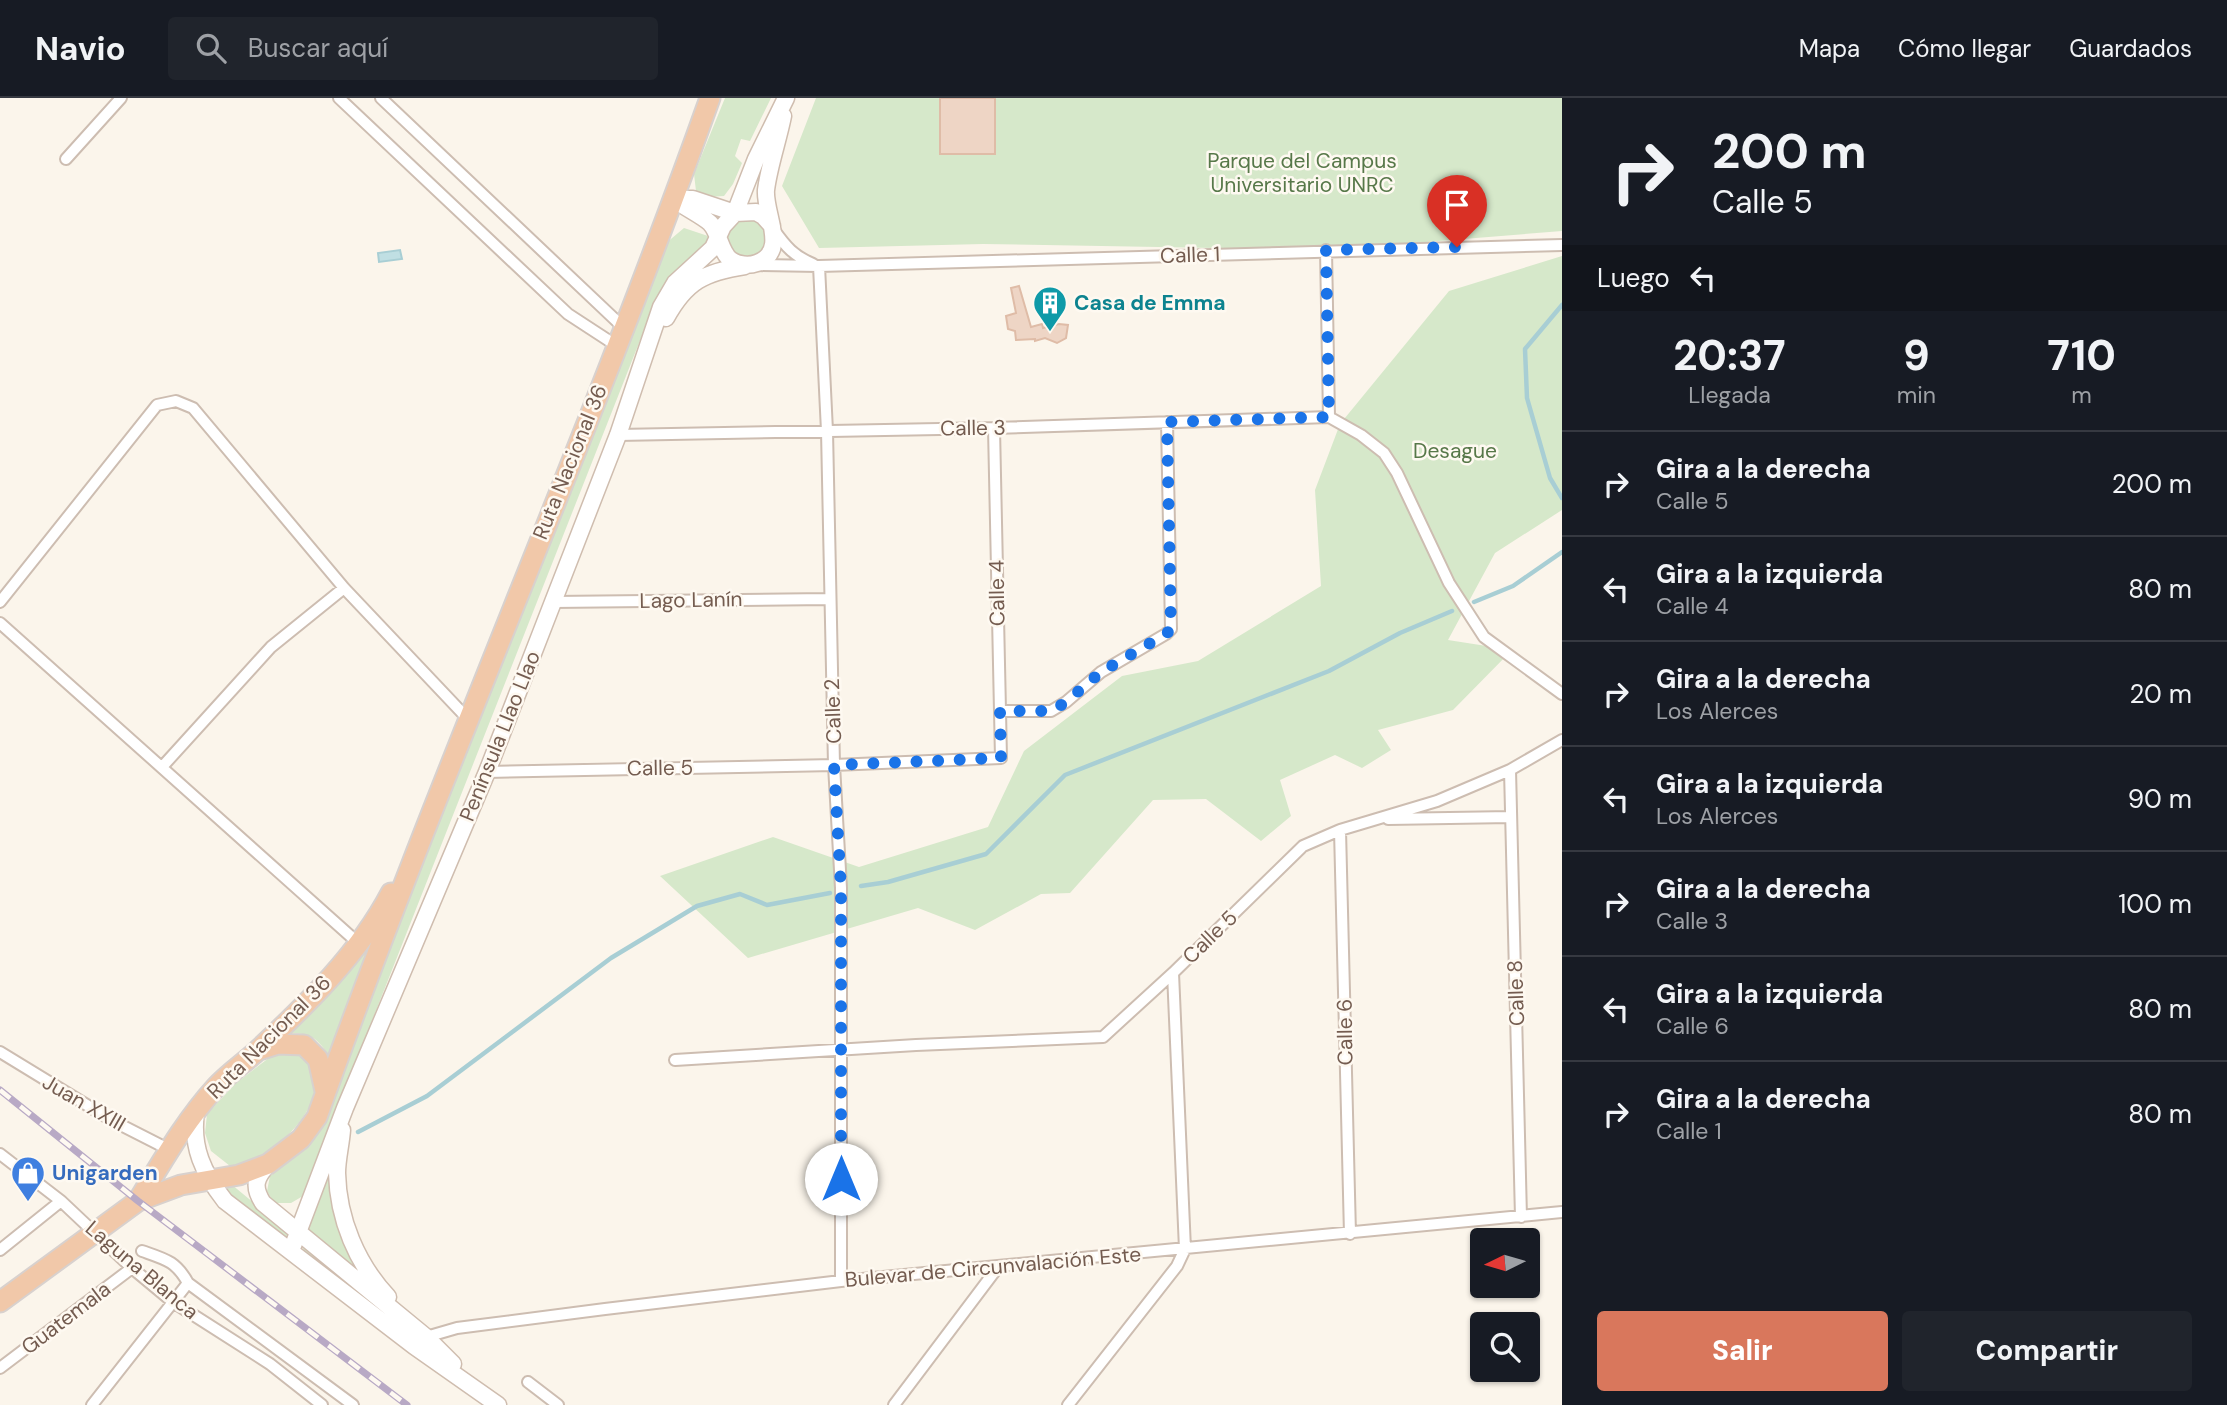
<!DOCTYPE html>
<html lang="es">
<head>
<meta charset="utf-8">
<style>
	:root { --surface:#171b24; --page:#20242c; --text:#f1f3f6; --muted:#9ea1a6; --line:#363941; --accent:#d9775c }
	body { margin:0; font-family:"DM Sans",sans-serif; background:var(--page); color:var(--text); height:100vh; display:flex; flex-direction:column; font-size:26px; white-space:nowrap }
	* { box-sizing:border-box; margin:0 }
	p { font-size:23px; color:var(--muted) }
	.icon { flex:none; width:38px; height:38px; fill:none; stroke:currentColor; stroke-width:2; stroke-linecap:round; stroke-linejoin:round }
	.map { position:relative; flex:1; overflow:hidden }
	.drawer { display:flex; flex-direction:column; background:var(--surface); width:665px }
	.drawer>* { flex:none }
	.hud { background:#171b24; color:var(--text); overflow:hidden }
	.needle { width:46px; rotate:265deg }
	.controls { position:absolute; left:1470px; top:1130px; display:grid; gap:14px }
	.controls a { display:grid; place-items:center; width:70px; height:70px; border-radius:7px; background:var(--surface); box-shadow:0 2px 5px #0004; font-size:35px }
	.pin { position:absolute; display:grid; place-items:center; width:60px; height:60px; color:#fff; margin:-72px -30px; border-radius:50% 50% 50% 0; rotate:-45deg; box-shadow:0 0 7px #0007 }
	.pin .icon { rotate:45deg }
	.me { position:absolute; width:77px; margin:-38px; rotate:0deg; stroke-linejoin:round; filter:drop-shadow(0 0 5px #0008) }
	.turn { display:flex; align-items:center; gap:24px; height:147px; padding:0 35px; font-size:32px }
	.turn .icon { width:91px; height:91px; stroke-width:2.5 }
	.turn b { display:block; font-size:49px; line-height:60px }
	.then { display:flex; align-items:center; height:66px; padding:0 35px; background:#0003; gap:14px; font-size:26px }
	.eta { display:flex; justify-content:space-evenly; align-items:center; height:119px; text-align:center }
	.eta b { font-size:42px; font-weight:800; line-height:49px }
	.primary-button { display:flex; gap:14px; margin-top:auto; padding:14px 35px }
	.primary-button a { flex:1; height:80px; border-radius:7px; background:var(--accent); color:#fff; font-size:28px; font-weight:800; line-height:80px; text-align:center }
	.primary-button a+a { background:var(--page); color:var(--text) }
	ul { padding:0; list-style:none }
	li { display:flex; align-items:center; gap:21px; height:105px; padding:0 35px; border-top:2px solid var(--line) }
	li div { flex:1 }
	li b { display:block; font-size:26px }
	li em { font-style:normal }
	header { display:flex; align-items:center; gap:42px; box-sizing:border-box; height:98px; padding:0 35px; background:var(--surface); border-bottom:2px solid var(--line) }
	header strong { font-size:33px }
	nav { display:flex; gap:38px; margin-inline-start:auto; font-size:24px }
	.search { width:490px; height:63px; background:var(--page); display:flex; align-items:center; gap:18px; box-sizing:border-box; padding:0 24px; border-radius:7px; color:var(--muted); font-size:26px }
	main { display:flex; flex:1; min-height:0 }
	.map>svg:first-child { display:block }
</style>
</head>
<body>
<header>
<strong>Navio</strong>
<div class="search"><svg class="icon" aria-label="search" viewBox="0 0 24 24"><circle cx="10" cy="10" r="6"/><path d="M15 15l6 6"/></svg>Buscar aquí</div>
<nav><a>Mapa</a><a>Cómo llegar</a><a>Guardados</a></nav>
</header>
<main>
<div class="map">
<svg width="1562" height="1307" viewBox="0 0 1562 1307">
	<rect width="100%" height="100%" fill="#fbf5eb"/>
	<!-- green -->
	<path fill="#d6e8ca" d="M725,0H771L750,43L741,41L735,58L742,65L733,86L724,98L708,99L696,93L694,76Z
		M816,0H1562V133L1326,152L983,146L819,150L782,88Z
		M728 139a19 19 0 1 1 38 0a19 19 0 1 1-38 0Z
		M684,130L708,138L704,152L667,185L650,217L303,1098L291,1105H274L267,1093L270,1078L310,1048L665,146Z
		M1562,158V412L1495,455L1448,542L1512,552L1453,612L1378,632L1391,652L1362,670L1335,657L1280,682L1291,718L1261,743L1206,701L1153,702L1070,795L1041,796L975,832L918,810L748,860L660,778L773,739L859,769L988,729L1024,653L1122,578L1198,563L1321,488L1315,392L1340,326L1449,193Z
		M384,823L330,959C315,937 309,934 282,936Z
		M293,954L309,961C311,967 316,975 316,982C318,1014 278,1052 251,1063C245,1066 237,1067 230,1068L211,1053L205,1035L207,1016L235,986L270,959Z
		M328,1072L338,1128L358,1172L306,1132Z
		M231,1086L290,1135L285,1144L228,1099L220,1088Z
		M301,1144L406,1234L307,1161Z"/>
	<!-- water -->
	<path fill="#c0dfe3" stroke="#a8ced4" stroke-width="2" d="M400,152L402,161L379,164L378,155Z"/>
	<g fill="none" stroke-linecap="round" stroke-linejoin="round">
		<!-- stream -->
		<path stroke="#a8ced4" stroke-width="4.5" d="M1562,207L1525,251L1527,300L1550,380L1562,400
			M1474,504L1513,488L1562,454
			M861,788L888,784L986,756L1065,677L1329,573L1400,535L1452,513
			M358,1034L427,998L611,860L697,808L740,796L767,807L830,795"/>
	</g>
	<!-- building -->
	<path fill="#eed5c5" stroke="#dfbca7" stroke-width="2" d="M940,0H995V56H940Z
		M1019,188L1031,229L1042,226L1043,230L1059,226L1068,227L1066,240L1057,245L1045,240L1035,243V241L1016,242L1015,233L1008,231L1006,218L1016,215L1011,190Z"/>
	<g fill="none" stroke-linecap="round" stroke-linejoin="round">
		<!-- minor casing -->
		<g stroke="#cdbdb1" stroke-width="14">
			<path id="minor" d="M339,0L568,216L617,248
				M381,0L624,230
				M66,61L121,0
				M774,132C786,149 794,158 813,166
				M1326,152L1329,319
				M754,167L819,168L1562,147
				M819,168L827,333L834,667L841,790V1183
				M1329,319L1361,337L1384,355L1397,375L1449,485L1484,539L1562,596
				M618,337L994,330L1329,319
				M0,504L157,307L176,303L193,310L344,490L468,621
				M553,504L829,501
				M0,525L357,844
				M1000,613H1051L1066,604L1101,574L1166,536L1171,531L1167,324
				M162,669L271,549L344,490
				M1510,672L1521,1119
				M487,674L834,667L1001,660L994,330
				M1388,721L1511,719
				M1340,732L1350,1136
				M0,954L113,1023L170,1052
				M675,962L916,947L1103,939L1173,875L1303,748L1340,732L1437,703L1510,672L1562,642
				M0,1056L61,1103L132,1170L173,1204L270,1266L322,1307
				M0,1152L61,1103
				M142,1153C165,1161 176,1163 188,1185L353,1307
				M426,1239L457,1230L605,1211L841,1183L1562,1114
				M0,1270L132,1170
				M528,1284L558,1307
				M92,1307L188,1185
				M894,1307L998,1169
				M1068,1307L1177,1168L1185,1151L1173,875"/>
		</g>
		<!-- secondary casing -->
		<g stroke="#cfbdaf" stroke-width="19">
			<path id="secondary" d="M674,101C685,110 701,117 710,125C720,135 720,154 731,162C738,167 749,168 757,165C789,153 764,116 766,92C769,68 778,43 783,18
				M674,101H693L735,115L756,114L763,118L772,128
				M666,220C686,183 705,174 745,168
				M196,1014C191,1049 203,1075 225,1103L414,1248L498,1307
				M342,1032C341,1046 337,1061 337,1075C338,1121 357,1166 388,1199
				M268,1066C256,1080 252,1088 263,1105L426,1239L453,1266
				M291,1153L345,1010L487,674L553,504L618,337L661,209L675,185L713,150L723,128L735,115L756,61L786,0"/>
		</g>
		<!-- trunk casing -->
		<g stroke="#d8d1ce" stroke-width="23">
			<path id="trunk" d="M259,952L278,946L304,947L318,961L325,993
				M138,1103C162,1064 185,1023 216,989C228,976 244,965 257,953C306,907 359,856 391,795
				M0,1204L138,1103L181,1087L239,1077L268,1066L301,1041L317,1019C439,676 588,343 710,0"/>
		</g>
		<!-- minor -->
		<use href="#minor" stroke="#fff" stroke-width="10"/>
		<!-- secondary -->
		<use href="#secondary" stroke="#fff" stroke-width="16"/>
		<!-- trunk -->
		<use href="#trunk" stroke="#f1c8a9" stroke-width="19"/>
		<!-- rail casing -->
		<g stroke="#b8a9c5" stroke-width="7">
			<path id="rail" d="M0,992L138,1103L407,1307"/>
		</g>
		<!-- rail -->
		<use href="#rail" stroke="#fef9f1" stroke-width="4.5" stroke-dasharray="13" stroke-linecap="butt"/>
	</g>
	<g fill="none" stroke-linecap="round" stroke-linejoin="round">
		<!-- route -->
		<path stroke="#1a73e8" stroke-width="12" stroke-dasharray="0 21.6" d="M841,1081V790L834,667L1001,660L1000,613H1051L1066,604L1101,574L1166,536L1171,531L1167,324L1329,319L1326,152L1457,149"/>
	</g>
	<!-- icons -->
	<defs>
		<g id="building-pin" transform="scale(1.75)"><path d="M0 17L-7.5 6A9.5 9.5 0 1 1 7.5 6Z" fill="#0f9aa8" stroke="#fef9f1"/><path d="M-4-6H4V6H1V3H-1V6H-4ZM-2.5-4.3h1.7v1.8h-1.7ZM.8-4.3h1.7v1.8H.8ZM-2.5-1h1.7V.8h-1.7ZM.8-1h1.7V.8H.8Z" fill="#fff"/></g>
		<g id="shop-pin" transform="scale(1.75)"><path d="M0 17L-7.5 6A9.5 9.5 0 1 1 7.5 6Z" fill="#3f7fe0" stroke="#fef9f1"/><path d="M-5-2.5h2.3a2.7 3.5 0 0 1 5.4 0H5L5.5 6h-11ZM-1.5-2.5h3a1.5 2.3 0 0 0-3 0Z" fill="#fff"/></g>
	</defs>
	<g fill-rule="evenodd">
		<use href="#building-pin" x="1050" y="205"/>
		<use href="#shop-pin" x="28" y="1075"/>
	</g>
	<g text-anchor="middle" stroke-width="5" stroke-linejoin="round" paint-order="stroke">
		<!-- park labels -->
		<g font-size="21" fill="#577849" stroke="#fef9f1">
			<text x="1302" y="70">Parque del Campus<tspan x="1302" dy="24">Universitario UNRC</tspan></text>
			<text x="1455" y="360">Desague</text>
		</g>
		<!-- street labels -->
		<g font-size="21" fill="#745c50" stroke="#fef9f1">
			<text transform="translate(1190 157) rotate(-2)" y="7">Calle 1</text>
			<text transform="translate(973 330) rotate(-1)" y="7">Calle 3</text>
			<text transform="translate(570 364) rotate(-68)" y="7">Ruta Nacional 36</text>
			<text transform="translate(997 495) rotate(-91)" y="7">Calle 4</text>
			<text transform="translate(691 502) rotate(-1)" y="7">Lago Lanín</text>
			<text transform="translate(833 613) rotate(-92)" y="7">Calle 2</text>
			<text transform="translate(500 638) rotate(-68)" y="7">Península Llao Llao</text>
			<text transform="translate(660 670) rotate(-1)" y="7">Calle 5</text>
			<text transform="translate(1210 839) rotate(-44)" y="7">Calle 5</text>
			<text transform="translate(1516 895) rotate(-92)" y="7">Calle 8</text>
			<text transform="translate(1345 934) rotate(-91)" y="7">Calle 6</text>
			<text transform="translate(269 939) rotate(-45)" y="7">Ruta Nacional 36</text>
			<text transform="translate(84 1005) rotate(30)" y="7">Juan XXIII</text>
			<text transform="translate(993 1169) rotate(-5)" y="7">Bulevar de Circunvalación Este</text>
			<text transform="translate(142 1172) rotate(40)" y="7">Laguna Blanca</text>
			<text transform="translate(66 1220) rotate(-37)" y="7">Guatemala</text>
		</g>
		<!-- culture labels -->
		<g font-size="21" font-weight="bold" fill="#0d838f" stroke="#fef9f1" text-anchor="start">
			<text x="1074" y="212">Casa de Emma</text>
		</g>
		<!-- shop labels -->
		<g font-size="21" font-weight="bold" fill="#366cbe" stroke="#fef9f1" text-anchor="start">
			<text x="52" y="1082">Unigarden</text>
		</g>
	</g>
</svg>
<div class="controls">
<a><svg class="needle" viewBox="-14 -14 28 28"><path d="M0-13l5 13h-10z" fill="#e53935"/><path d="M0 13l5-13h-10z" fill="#9ea1a6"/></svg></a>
<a><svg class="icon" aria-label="search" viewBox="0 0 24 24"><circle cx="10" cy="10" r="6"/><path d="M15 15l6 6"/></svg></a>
</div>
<div class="pin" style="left:1457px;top:149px;background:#d93025"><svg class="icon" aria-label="arrive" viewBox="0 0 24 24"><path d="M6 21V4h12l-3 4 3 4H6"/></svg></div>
<svg class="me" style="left:841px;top:1081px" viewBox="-20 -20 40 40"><circle r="19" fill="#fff"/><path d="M0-13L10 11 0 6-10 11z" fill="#1a73e8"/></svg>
</div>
<section class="drawer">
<div class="hud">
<div class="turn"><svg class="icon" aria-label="right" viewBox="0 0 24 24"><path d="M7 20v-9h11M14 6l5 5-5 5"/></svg><div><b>200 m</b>Calle 5</div></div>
<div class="then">Luego<svg class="icon" aria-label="left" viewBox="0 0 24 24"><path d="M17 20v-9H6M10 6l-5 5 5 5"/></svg></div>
</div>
<div class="eta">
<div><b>20:37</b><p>Llegada</p></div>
<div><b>9</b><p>min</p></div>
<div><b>710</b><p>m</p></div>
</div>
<ul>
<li><svg class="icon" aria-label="right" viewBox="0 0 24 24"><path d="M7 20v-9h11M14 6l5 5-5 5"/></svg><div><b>Gira a la derecha</b><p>Calle 5</p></div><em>200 m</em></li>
<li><svg class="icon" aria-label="left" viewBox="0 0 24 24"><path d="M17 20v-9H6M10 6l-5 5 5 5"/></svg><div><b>Gira a la izquierda</b><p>Calle 4</p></div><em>80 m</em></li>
<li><svg class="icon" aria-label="right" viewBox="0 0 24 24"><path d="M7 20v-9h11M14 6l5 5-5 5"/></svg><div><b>Gira a la derecha</b><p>Los Alerces</p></div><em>20 m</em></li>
<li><svg class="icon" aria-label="left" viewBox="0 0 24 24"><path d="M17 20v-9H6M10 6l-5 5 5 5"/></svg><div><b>Gira a la izquierda</b><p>Los Alerces</p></div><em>90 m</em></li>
<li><svg class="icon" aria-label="right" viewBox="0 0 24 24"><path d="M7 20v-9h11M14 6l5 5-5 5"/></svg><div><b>Gira a la derecha</b><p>Calle 3</p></div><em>100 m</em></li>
<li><svg class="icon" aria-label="left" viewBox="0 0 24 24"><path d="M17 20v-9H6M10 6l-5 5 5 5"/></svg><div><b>Gira a la izquierda</b><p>Calle 6</p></div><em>80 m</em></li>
<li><svg class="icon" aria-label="right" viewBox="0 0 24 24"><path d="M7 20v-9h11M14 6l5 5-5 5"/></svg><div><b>Gira a la derecha</b><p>Calle 1</p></div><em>80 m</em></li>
</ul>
<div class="primary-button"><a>Salir</a><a>Compartir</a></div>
</section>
</main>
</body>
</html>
